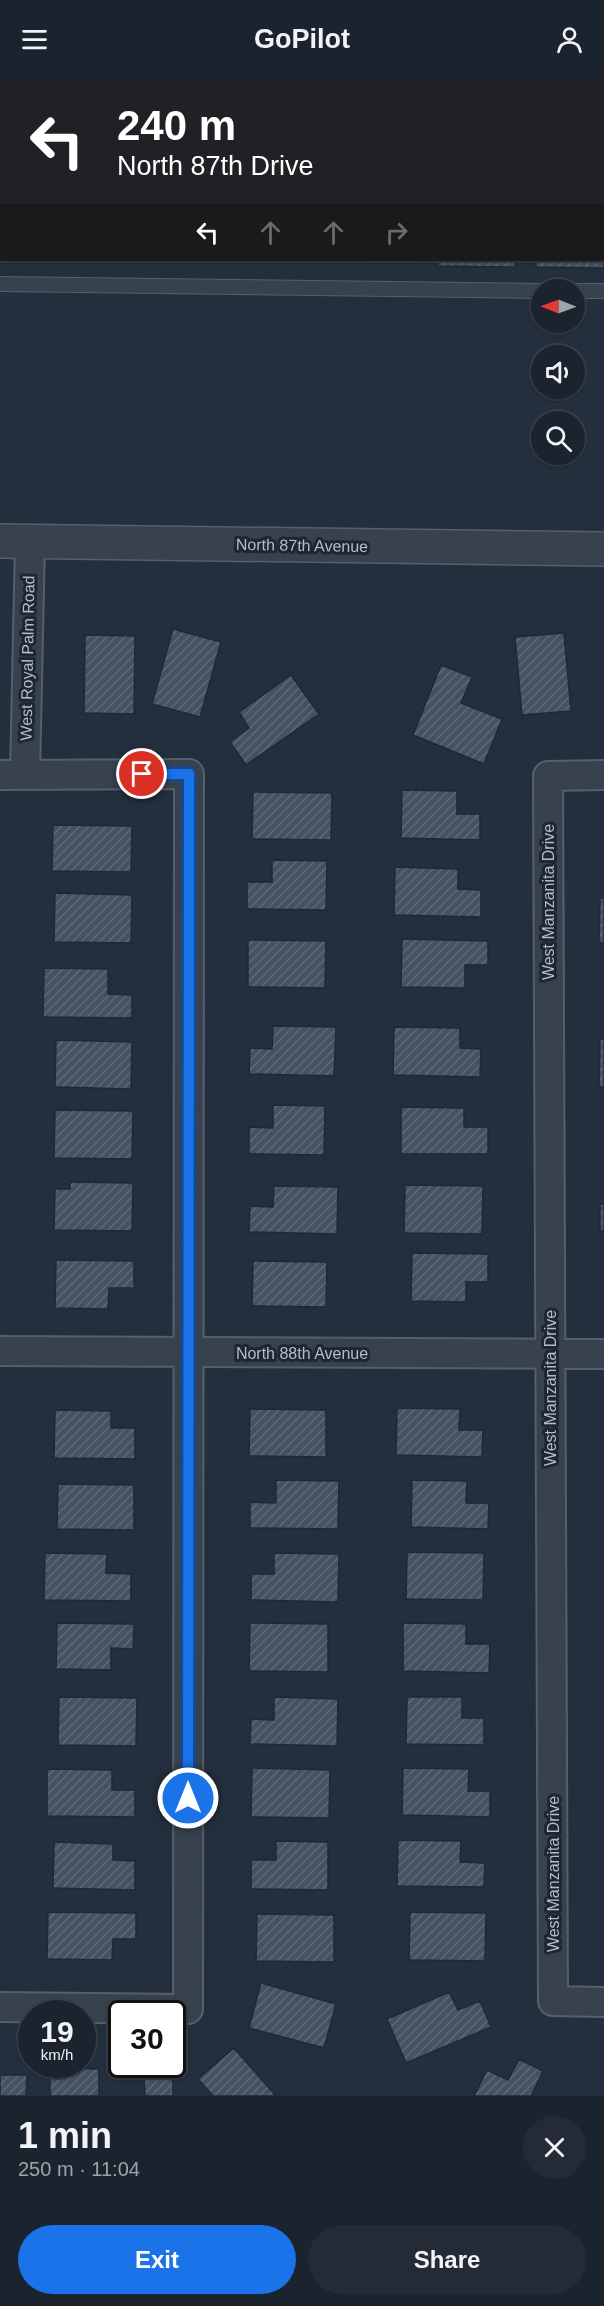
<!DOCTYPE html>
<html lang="en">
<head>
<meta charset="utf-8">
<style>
	:root { --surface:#1b232e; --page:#242b36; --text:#f1f3f6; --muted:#a0a4aa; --line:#39404a; --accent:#1a73e8 }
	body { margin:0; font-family:Helvetica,sans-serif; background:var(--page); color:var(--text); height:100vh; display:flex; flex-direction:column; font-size:22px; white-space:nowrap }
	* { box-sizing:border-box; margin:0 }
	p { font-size:20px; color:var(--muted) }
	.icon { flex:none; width:33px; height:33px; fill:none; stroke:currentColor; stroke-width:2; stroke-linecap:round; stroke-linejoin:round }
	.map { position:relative; height:2018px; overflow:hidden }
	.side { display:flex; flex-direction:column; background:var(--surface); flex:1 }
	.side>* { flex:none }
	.guide { position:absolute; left:0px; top:0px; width:604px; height:183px; box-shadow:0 2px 4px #0004,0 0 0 2px var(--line); background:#202124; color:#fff; overflow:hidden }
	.needle { width:39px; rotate:271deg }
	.tools { position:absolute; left:531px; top:201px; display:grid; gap:12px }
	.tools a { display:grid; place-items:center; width:54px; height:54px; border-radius:50%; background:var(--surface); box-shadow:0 2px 4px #0004,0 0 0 2px var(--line); font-size:30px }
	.speed { position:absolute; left:18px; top:1922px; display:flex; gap:12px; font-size:30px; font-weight:700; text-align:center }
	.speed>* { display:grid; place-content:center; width:78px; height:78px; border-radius:50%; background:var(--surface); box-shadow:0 2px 4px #0004,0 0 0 2px var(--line); line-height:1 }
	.speed small { font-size:15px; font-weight:400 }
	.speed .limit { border:3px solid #111; border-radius:9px; background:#fff; color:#111 }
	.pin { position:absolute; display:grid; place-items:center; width:51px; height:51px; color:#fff; margin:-26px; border:3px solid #fff; border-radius:50%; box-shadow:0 2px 6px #0007 }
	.me { position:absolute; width:66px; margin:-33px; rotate:0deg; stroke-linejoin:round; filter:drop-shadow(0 0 4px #0008) }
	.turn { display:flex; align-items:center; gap:21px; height:126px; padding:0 18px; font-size:27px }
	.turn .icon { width:78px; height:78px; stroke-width:2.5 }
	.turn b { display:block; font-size:42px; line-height:51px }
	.lanes { display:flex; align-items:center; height:57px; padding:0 18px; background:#0003; justify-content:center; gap:30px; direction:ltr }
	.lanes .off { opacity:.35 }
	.round { display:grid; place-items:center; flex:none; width:63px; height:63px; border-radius:32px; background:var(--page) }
	.summary { display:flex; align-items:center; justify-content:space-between; height:102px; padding:0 18px }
	h1 { font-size:36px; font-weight:800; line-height:45px }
	.cta { display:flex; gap:12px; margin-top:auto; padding:12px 18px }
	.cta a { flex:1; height:69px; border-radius:36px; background:var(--accent); color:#fff; font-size:24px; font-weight:800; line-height:69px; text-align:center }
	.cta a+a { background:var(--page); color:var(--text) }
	header { display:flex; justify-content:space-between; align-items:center; height:78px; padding:0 18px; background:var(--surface); font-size:27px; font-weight:800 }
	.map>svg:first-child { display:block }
</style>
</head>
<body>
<header><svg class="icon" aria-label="menu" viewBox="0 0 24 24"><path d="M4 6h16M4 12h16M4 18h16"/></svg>GoPilot<svg class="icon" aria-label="person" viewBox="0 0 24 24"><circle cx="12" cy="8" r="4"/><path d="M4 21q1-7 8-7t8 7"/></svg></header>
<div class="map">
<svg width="604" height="2018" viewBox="0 0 604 2018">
	<defs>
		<pattern id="building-hatch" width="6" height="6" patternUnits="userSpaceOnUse" patternTransform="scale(1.5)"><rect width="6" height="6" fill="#455162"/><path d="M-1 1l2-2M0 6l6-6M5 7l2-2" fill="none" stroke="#5d6877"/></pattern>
	</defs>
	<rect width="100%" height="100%" fill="#242f3e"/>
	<!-- building -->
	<path fill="url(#building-hatch)" stroke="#1f2835" stroke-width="1.5" d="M0,0H53L2,2V18Z
		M101,0H552L101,2Z
		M603,153L604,190L536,189V182H603Z
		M216,182H415V185Z
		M438,182H515V189L438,188Z
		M173,551L221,564L200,639L152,626Z
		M564,555L571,633L522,637L515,559Z
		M85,557L135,558L134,636L84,635Z
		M441,587L472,599L461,625L502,641L484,686L413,657Z
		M291,597L319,636L246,687L230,664L249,650L239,634Z
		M402,712L457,713V736H480V762L401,760Z
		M253,714L332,715L331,762L252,761Z
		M53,747L132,748L131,794L52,793Z
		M272,782L327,783L326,832L247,831V804H272Z
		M395,789L458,791V811L481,812V839L394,837Z
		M55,815L132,817L131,865L54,864Z
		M600,820H604V865L599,864Z
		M402,861L488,863V887H465V910L401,909Z
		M248,862L326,863L325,910L248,909Z
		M44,890L108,891V916L132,917V940L43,939Z
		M273,948L336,949L334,998L249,996L250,970L272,971Z
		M394,949L460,950V970L481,971L480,999L393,997Z
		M600,961H604V1009H599Z
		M56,962L132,964L131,1011L55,1009Z
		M273,1027L325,1028L324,1077L249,1076V1049L273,1050Z
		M401,1029L464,1030V1049H488V1076H401Z
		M55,1032L133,1033L132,1081L54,1080Z
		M70,1104L133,1105L132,1153L54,1152L55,1111H70Z
		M405,1107L483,1108L482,1156L404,1155Z
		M274,1108L338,1109L337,1156L249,1154L250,1128L273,1129Z
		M600,1126H604V1153H600Z
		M412,1175L488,1176V1204H466V1224L411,1223Z
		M56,1182L134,1183V1210H109L108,1231L55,1230Z
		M253,1183L327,1184L326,1229L252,1228Z
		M397,1330L460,1331L459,1352H483L482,1379L396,1377Z
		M250,1331L326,1332V1379L249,1378Z
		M55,1332L111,1333V1350H135V1381L54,1380Z
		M276,1402L339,1403L338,1451L250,1450V1424L276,1425Z
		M412,1402L467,1403L466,1425H489L488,1451L411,1449Z
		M58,1406L134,1407V1452L57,1451Z
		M407,1474L484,1475L483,1522L406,1521Z
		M45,1475L107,1476L106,1495L131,1496V1523L44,1522Z
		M274,1475L339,1476L338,1524L251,1522V1496H274Z
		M57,1545L134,1546L133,1571L111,1570V1592L56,1591Z
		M250,1545L328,1546V1594L249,1593Z
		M403,1545L466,1546V1566H490L489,1595L403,1593Z
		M59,1619L137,1620L136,1668L58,1667Z
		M274,1619L338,1621L337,1668L250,1666L251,1641L274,1642Z
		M407,1619H462V1640H484V1667L406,1666Z
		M252,1690L330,1692L329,1740L251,1739Z
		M403,1690L469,1691L468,1713H490V1739L402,1737Z
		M47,1691L112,1692V1712H135V1739L47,1738Z
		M398,1762L461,1763L460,1784L485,1785L484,1809L397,1808Z
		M276,1763L328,1764V1812L251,1811V1782H276Z
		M54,1764L113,1766V1782L135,1783V1812L53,1810Z
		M48,1834L136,1835V1861H113L112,1882L47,1881Z
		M410,1834L486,1835L485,1883L409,1882Z
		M257,1836L334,1837V1884L256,1883Z
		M261,1905L336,1926L324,1970L249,1950Z
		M449,1914L458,1932L480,1923L491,1949L406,1985L387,1941Z
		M234,1970L276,2018H213L198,2001Z
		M519,1981L543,1993L531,2018H474L487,1992L508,2002Z
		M50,1990L99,1991V2018H50Z
		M0,1997H27L26,2018H0Z
		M173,1998V2018H145L144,1999Z"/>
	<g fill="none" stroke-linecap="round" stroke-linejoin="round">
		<!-- service casing -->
		<g stroke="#565f6c" stroke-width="16">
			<path id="service" d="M0,63H2
				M603,71H604
				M0,206L542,213
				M574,213H604"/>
		</g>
		<!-- minor casing -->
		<g stroke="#565f6c" stroke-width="32">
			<path id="minor" d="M0,697L189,696L188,1931L0,1929
				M25,697L30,463
				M604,697L548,698L553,1923L604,1924
				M0,1273L604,1276"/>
		</g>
		<!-- tertiary casing -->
		<g stroke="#565f6c" stroke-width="36">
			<path id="tertiary" d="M0,463L604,471"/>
		</g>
		<!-- service -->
		<use href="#service" stroke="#38414e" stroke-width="14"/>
		<!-- minor -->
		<use href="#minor" stroke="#38414e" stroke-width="28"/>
		<!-- tertiary -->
		<use href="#tertiary" stroke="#38414e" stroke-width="33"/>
	</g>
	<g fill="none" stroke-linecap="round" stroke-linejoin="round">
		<!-- route casing -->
		<g stroke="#114b97" stroke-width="15">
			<path id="route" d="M142,696H189L188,1720"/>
		</g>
		<!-- route -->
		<use href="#route" stroke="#1a73e8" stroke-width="10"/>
	</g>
	<g text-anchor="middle" stroke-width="6" stroke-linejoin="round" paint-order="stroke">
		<!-- street labels -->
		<g font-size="16" fill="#b4bcc9" stroke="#1d2633">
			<text transform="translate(302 467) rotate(1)" y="6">North 87th Avenue</text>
			<text transform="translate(27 580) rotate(-89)" y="6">West Royal Palm Road</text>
			<text transform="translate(548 824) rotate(-90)" y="6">West Manzanita Drive</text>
			<text x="302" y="1281">North 88th Avenue</text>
			<text transform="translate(550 1310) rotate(-90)" y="6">West Manzanita Drive</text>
			<text transform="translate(553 1796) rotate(-90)" y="6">West Manzanita Drive</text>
		</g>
	</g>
</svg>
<div class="tools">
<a><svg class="needle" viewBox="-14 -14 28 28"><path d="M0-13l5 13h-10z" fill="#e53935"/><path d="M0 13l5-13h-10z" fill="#a0a4aa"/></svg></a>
<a><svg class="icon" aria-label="sound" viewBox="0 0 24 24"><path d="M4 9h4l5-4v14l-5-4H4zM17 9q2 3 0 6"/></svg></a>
<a><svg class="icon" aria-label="search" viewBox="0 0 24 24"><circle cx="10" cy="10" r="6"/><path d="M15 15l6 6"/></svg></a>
</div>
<div class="speed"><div>19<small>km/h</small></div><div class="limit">30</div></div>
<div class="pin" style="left:142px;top:696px;background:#d93025"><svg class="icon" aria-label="arrive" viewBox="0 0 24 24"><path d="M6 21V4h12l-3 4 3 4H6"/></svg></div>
<svg class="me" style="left:188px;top:1720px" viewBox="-20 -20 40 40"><circle r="17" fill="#1a73e8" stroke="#fff" stroke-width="3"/><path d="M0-11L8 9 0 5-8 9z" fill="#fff"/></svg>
<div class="guide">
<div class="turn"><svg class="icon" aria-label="left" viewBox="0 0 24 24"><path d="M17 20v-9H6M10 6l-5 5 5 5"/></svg><div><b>240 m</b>North 87th Drive</div></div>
<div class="lanes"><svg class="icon" aria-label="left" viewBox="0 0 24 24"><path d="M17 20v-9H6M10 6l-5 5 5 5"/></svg><svg class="icon off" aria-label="ahead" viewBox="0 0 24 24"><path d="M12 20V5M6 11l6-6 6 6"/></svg><svg class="icon off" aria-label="ahead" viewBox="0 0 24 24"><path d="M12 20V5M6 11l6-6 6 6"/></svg><svg class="icon off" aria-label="right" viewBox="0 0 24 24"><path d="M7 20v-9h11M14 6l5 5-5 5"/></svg></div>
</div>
</div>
<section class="side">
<div class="summary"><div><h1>1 min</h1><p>250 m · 11:04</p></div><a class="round"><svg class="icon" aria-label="close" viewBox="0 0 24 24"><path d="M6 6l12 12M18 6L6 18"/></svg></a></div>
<div class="cta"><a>Exit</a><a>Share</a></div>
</section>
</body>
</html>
